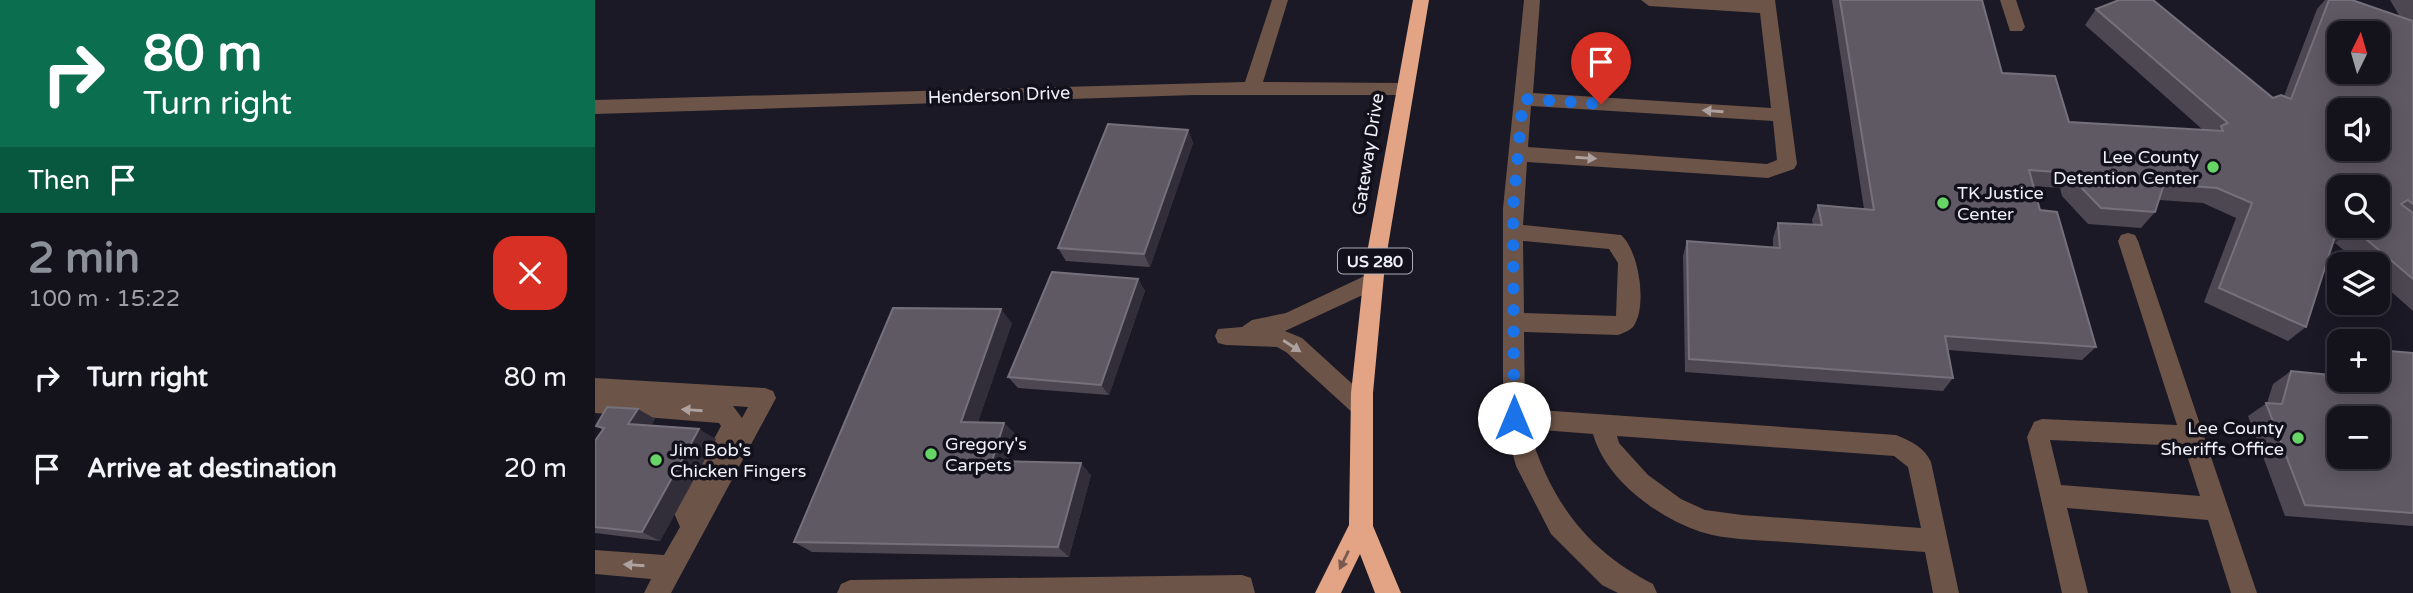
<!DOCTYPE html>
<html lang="en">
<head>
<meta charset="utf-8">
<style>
	:root { --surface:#14131c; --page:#212029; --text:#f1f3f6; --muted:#9d9ea3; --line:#33323b; --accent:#8c9099 }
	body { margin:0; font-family:"Varela Round",sans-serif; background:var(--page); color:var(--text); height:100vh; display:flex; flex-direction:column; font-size:26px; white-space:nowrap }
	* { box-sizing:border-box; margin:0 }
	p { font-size:23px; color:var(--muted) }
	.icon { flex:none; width:38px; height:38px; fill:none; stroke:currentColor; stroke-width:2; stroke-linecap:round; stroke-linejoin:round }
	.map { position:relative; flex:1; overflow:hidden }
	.drawer { display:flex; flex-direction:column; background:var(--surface); width:595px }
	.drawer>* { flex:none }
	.hud { background:#0b6e4f; color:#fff; overflow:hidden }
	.needle { width:46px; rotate:5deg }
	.controls { position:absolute; left:1732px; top:21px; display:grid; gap:14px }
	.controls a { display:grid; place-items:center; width:63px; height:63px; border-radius:14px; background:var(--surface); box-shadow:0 4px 18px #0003,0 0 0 2px var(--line); font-size:35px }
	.pin { position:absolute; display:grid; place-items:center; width:60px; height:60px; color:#fff; margin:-72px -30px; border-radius:50% 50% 50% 0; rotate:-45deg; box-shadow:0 0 7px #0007 }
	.pin .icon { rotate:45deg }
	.me { position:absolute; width:77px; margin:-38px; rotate:0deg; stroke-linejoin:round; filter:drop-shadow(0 0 5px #0008) }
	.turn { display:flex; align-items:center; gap:24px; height:147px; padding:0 28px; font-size:32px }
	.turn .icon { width:91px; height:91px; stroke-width:2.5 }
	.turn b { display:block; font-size:49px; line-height:60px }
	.then { display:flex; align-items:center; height:66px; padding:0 28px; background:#0003; gap:14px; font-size:26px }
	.round { display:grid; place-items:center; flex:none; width:74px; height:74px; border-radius:21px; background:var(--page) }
	.overview { display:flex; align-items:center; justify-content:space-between; height:119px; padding:0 28px }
	h1 { font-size:42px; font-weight:800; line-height:52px; color:var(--accent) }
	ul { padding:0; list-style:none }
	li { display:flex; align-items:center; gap:21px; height:91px; padding:0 28px }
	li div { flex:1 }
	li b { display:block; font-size:26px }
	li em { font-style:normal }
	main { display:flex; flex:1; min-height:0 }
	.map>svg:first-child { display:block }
</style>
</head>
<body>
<main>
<section class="drawer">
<div class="hud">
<div class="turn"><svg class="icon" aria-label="right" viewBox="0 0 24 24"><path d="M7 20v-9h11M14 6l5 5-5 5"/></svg><div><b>80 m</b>Turn right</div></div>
<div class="then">Then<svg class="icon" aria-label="arrive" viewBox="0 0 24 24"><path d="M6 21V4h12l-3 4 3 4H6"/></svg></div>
</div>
<div class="overview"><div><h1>2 min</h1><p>100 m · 15:22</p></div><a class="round" style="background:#d93025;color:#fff"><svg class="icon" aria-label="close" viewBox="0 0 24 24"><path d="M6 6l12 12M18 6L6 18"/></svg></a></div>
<ul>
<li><svg class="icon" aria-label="right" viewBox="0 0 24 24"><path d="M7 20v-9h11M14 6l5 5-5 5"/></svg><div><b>Turn right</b></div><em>80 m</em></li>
<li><svg class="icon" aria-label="arrive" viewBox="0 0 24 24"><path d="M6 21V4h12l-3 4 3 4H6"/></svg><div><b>Arrive at destination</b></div><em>20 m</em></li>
</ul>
</section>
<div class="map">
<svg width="1818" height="593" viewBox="0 0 1818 593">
	<rect width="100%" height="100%" fill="#1a1925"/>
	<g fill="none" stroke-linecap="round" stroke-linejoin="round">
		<!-- minor -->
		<path fill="#6d5448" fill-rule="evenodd" d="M677,0H693L668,82L809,83L818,90L815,95H600L0,114V100L650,82Z
			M929,0H945L938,93L1176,108L1165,13L1054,6L1046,0H1180L1202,164L1199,169L1173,178L932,162L928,225L1026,235C1044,250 1053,308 1038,327C1034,331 1028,333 1023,335L929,332L930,409L1301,435C1316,441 1329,447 1336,462L1364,593H1338L1330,552C1284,549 1237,545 1191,542C1163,540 1132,540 1106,532C1062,517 1011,480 998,434L934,429C955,500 991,550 1058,584L1062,593H1023L1007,585L956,534L921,466L908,418V208ZM936,106L1178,121L1182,160L1172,164L933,147ZM928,241L1014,249L1023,263L1021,316L929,313ZM1022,436L1299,456L1313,467L1326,528L1147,515L1110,510L1086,499L1053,475L1024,443Z
			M1405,0H1421L1430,27L1427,31H1415Z
			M1533,233L1540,235L1543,241L1662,593H1636L1613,520L1472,508L1493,593H1467L1432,437L1439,422L1447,419L1582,425L1523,241L1526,235ZM1455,440L1589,446L1605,496L1466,485Z
			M778,272L785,275L788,281L785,287L690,331L707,338L775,400L778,407L775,414L767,417L759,414L691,352L682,347L631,345L623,343L620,336L623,329L647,327L657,320L691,313Z
			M0,378L170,388L178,391L181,398L76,593H49L56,579L0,574V550L69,555L85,527L79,513L83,505L126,426L124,423L0,413ZM138,406L153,407L147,418Z
			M647,575L656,578L660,593H242L246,584L255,580Z"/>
		<!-- highway -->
		<path fill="#e2a485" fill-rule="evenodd" d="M818,0H834L790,264L778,393V526L806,593H780L765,554L746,593H720L754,525L756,393L770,264Z"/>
	</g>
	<!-- wall -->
	<path fill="#4d4752" d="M1237,0H1387L1407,73L1474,122L1608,130L1490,25L1501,9L1678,98L1689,96L1722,9L1730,0H1757L1805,17L1795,0H1818V311L1783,280V264H1765L1740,243L1737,244L1711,327L1693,341L1609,302L1641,218L1608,203L1564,200L1560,212L1546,228L1493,224L1467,196L1465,188L1439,186L1445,210L1501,347L1487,360L1353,350L1358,378L1348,391L1090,372L1088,256L1092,241L1178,248V238L1183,223L1218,225L1217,220L1223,205L1269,209Z
		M593,130L598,143L555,267L471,261L463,248Z
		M543,279L550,291L514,395L423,388L413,377Z
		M417,323L383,422L409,423L421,435L412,462L496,475L474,557L217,552L199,542Z
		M1818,353V526L1690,516L1653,416L1672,403L1678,384L1696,371L1783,380Z
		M43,409L60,419L56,425L121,439L65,541L0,533V441L8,430L1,426Z"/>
	<!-- shaded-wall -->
	<path fill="#312d39" d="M593,130L598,143L555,267L549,254Z
		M1758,228L1740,243L1734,246L1751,231Z
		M543,279L550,291L514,395L506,385Z
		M406,309L417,323L379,434L366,422Z
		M43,409L60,419L51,434L33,424Z
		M409,423L421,435L409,473L397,461Z
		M104,429L121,439L65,541L47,532Z
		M486,463L496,475L474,557L463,547Z"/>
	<!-- building -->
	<path fill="#5f5964" stroke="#75717b" stroke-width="2" fill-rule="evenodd" d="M1245,0H1387L1407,73L1460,76L1474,122L1628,131L1626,126L1633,123L1501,9L1524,0H1558L1678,98L1686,95L1696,99L1734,0H1757L1818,21V204L1813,200L1806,204L1818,213V279L1758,228L1751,231L1743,227L1711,327L1624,288L1657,203L1622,188L1569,184L1560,212L1506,208L1479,180L1477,173L1434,170L1445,210L1462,212L1501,347L1350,336L1358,378L1094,359L1092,241L1185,248L1183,223L1227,225L1223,205L1279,210ZM1745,33H1783V72H1745ZM1745,110H1783V149H1745ZM1745,187H1783V226H1745Z
		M513,124L593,130L549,254L463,248Z
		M457,272L543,279L506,385L413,377Z
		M298,308L406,309L366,422L409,423L397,461L486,463L463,547L199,542Z
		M1783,350L1818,353V513L1710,505L1671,403L1687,404L1696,371L1745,376V380H1783ZM1745,418H1783V457H1745Z
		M12,407L43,409L33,424L104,429L47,532L0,527V441L9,428L1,426Z"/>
	<!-- one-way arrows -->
	<defs><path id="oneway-solid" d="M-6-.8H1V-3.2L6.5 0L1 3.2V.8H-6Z" transform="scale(1.75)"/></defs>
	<g fill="#aea2a0">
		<use href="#oneway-solid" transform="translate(1118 111) rotate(-176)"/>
		<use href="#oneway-solid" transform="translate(991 158) rotate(4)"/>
		<use href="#oneway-solid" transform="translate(697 346) rotate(33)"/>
		<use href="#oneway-solid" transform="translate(97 410) rotate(-176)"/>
		<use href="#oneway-solid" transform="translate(39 565) rotate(-176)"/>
	</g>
	<use fill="#7a5a50" href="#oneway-solid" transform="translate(749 560) rotate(116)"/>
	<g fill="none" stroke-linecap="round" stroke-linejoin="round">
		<!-- route -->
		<path stroke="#1a73e8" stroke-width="12" stroke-dasharray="0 21.6" d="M919,418L918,208L928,99L1006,104"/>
	</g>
	<!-- markers -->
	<g fill="#67d466" stroke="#11101b" stroke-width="2.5">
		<circle cx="1618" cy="167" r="7"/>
		<circle cx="1348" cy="203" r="7"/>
		<circle cx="1703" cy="438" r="7"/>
		<circle cx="336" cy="454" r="7"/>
		<circle cx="61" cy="460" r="7"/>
	</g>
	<g text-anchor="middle" stroke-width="7" stroke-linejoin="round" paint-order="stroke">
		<!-- shield labels -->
		<rect fill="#11101b" stroke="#acadb6" stroke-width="2" x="743" y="248.5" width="74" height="25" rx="5"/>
		<g font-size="16" font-weight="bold" fill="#eff0f8">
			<text x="780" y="267">US 280</text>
		</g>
		<!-- street labels -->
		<g font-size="18" fill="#eff0f8" stroke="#11101b">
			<text transform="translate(404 95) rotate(-2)" y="6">Henderson Drive</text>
			<text transform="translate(773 154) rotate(-81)" y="6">Gateway Drive</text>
		</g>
		<!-- poi labels -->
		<g font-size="18" fill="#eff0f8" stroke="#11101b" text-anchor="start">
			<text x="1604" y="163" text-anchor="end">Lee County<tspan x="1604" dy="21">Detention Center</tspan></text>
			<text x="1362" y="199">TK Justice<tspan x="1362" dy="21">Center</tspan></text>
			<text x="1689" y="434" text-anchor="end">Lee County<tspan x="1689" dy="21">Sheriffs Office</tspan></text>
			<text x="350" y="450">Gregory's<tspan x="350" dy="21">Carpets</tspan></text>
			<text x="75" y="456">Jim Bob's<tspan x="75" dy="21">Chicken Fingers</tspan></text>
		</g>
	</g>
</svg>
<div class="controls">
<a><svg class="needle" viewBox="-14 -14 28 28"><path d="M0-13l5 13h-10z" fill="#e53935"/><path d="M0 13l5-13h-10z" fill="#9d9ea3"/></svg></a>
<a><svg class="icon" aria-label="sound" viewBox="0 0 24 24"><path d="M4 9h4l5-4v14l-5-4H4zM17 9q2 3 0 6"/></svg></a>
<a><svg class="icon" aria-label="search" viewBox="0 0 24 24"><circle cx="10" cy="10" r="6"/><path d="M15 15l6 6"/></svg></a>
<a><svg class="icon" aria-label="layers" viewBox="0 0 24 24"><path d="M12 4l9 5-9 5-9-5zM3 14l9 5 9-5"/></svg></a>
<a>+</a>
<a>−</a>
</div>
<div class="pin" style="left:1006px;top:104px;background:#d93025"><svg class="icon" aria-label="arrive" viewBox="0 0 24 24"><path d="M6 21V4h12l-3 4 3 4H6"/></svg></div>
<svg class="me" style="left:919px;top:418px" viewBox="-20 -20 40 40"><circle r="19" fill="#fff"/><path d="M0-13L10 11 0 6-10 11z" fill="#1a73e8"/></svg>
</div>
</main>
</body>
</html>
